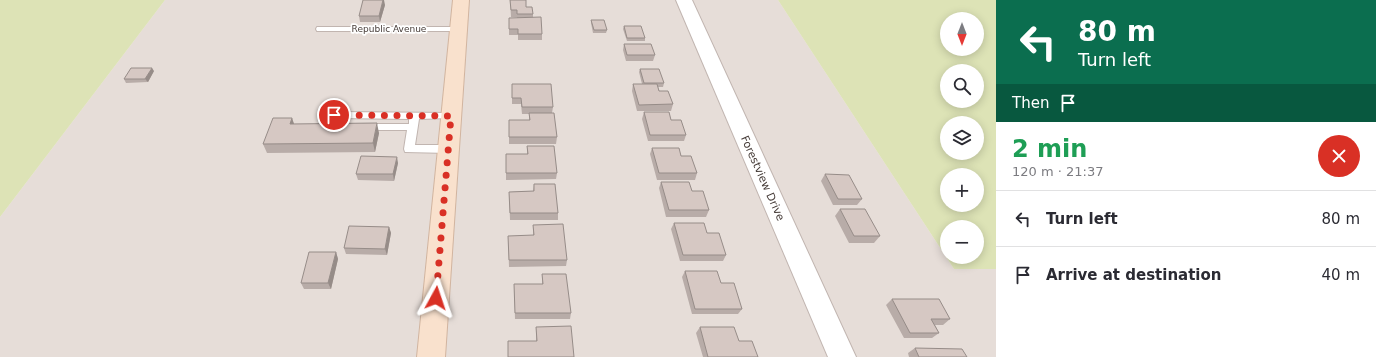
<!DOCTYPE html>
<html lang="en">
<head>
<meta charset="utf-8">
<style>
	:root { --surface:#fff; --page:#f7f7f7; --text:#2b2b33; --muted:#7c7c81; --line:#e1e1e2 }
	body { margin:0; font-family:"DejaVu Sans",sans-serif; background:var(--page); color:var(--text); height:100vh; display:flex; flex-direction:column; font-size:15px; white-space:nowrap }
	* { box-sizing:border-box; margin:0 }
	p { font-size:13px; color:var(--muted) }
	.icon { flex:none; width:22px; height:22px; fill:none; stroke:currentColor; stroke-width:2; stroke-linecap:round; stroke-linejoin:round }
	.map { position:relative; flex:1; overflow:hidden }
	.sheet { display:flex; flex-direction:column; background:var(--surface); width:380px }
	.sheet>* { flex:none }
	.banner { background:#0b6e4f; color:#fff; overflow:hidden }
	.needle { width:26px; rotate:180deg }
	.buttons { position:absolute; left:940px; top:12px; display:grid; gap:8px }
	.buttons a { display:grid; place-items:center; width:44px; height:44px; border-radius:50%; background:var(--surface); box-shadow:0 2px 10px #0003; font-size:20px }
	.pin { position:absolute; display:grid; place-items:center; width:34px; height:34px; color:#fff; margin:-17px; border:2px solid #fff; border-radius:50%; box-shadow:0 1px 4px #0007 }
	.me { position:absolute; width:44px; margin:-22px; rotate:5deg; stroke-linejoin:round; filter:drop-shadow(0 0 3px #0008) }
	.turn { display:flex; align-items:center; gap:14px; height:84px; padding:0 16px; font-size:18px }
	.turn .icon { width:52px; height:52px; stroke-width:2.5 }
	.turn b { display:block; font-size:28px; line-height:34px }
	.then { display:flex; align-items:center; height:38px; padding:0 16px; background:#0003; gap:8px; font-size:15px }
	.round { display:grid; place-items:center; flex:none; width:42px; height:42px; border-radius:21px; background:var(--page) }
	.summary { display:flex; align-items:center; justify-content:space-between; height:68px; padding:0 16px }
	h1 { font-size:24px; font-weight:600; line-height:30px; color:#1e9e55 }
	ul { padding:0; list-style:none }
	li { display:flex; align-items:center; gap:12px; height:56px; padding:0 16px; border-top:1px solid var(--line) }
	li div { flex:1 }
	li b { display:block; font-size:15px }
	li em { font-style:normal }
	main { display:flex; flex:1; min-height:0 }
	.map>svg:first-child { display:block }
</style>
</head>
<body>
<main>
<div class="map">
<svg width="996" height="357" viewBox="0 0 996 357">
	<rect width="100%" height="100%" fill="#f3ede9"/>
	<!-- residential -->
	<path fill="#e6ddd8" d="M165,0H778L954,269H996V357H0V217Z"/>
	<!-- green -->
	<path fill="#dde3b6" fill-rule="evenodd" d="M0,0H165L0,217Z
		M778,0H996V269H954ZM947,19H977V49H947ZM947,71H977V101H947ZM947,123H977V153H947ZM947,175H977V205H947ZM947,227H977V257H947Z"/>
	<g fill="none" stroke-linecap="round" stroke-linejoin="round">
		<!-- lane casing -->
		<g stroke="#c1b5b0" stroke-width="2">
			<path id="lane" d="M317,27H458L462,29L458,31H317L316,29Z
				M334,112L454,113L456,115L451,118L419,119L415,145H449L453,146L454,149L453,152L449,153L405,152L404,149L407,130H363L358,127L363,124H409V119L339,118L340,121L352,125L353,127L352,129C344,131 338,129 331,125L329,115Z"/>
		</g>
		<!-- street casing -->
		<g stroke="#c1b5b0" stroke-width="2">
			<path id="street" d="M676,0H692L856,357H828Z"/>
		</g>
		<!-- secondary casing -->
		<g stroke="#d1b49f" stroke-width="2">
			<path id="secondary" d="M453,0H469L445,357H417Z"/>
		</g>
		<!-- lane -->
		<use href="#lane" fill="#fff" fill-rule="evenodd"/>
		<!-- street -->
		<use href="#street" fill="#fff" fill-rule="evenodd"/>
		<!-- secondary -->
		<use href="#secondary" fill="#f9e1cd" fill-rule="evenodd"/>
	</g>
	<!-- wall -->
	<path fill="#b8aca8" d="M510,0L526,7L533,14V17L542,34V40H518V35H509V18H517V17H511Z
		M385,5L380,22H360L359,16Z
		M591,20L607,30L606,33H593L591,23Z
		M624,26L645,38V41H627L623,29Z
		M624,44L655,55L653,61H626L623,50Z
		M640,69L664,83L663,87H658L659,91L673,104L671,111H637L632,91L633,84H642L639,72Z
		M154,71L148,82L126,83L124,79Z
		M512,84L553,107L552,113L557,137L556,144H509V120H529V114H522L521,104H512Z
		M644,112L686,135L684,141H648L642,119Z
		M292,118L294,124L379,133L375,152L267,153L263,144Z
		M527,146L557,173L556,179L506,180V161L527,154Z
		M652,148L681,156L697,173L695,180H657L650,154Z
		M398,163L394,181L358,180L356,174Z
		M825,174L862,199L857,205H833L821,181Z
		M661,182L692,191L709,210L706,217H666L659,188Z
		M534,184L558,213V220H510L509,192L533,191Z
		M840,209L880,236L874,243H849L835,216Z
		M674,223L707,233L726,255L723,261H680L671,229Z
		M533,225L567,260L566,266L509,267L508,236H533Z
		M389,227L391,233L387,255L346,254L344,248Z
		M336,252L338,259L331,289H304L301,283Z
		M685,271L721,283L742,309L738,314H692L682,277Z
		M542,274L571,313L570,319H515L514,284H542Z
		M892,299L950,319L943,325H935L939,333L932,338H904L886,305Z
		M536,327L574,357H508V341H536Z
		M700,327L739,341L758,357H703L696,333Z
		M915,348L967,357H909L908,353Z"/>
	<!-- shaded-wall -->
	<path fill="#968c88" d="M383,0H384L385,5L380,22L379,16Z
		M152,68L154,71L148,82L145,79Z
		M292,118L295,127L290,124Z
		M377,123L379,133L375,152L373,143Z
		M397,157L398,163L394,181L393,174Z
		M389,227L391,233L387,255L385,249Z
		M336,252L338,259L331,289L328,283Z"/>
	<!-- building -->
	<path fill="#d6c8c3" stroke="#968c88" d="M363,0H383L379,16H359Z
		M510,0H526V7H532L533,14H517V10H511Z
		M541,17L542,34H518V29H509V18Z
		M591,20H604L607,30H594Z
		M624,26H641L645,38H627Z
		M624,44H651L655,55H627Z
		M131,68H152L145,79H124Z
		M640,69H659L664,83H644Z
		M512,84H551L553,107H522L521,98H512Z
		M633,84H657L659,91H668L673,104L639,105Z
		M644,112H669L671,120H681L686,135H650Z
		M529,113H554L557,137H509V120H530Z
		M273,118H292L290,124L377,123L373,143L263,144Z
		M527,146H554L557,173H506V154H528Z
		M652,148H679L681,156H691L697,173H659Z
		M361,156L397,157L393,174H356Z
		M825,174L849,175L862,199H838Z
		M661,182H689L692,191H703L709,210H669Z
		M534,184H555L558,213H510L509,192L534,191Z
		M840,209H865L880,236H854Z
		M674,223H704L707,233H719L726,255H683Z
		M563,224L567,260H509L508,236L534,235L533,225Z
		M349,226L389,227L385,249L344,248Z
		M309,252H336L328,283H301Z
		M685,271H717L721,283H734L742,309H695Z
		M542,274H566L571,313H515L514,284H543Z
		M892,299H939L950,319H931L939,333H910Z
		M571,326L574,357H508V341H537L536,327Z
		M700,327H734L739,341H752L758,357H708Z
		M915,348L962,349L967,357H919Z"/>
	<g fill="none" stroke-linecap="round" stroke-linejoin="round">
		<!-- route -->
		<path stroke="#d93025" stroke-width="7" stroke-dasharray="0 12.6" d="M334,115L451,116L436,298"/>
	</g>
	<g text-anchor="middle" stroke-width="3.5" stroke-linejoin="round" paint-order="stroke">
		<!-- far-street labels -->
		<g font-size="9" fill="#463c38" stroke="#fff">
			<text x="389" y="32">Republic Avenue</text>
		</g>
		<!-- street labels -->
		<g font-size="11" fill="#463c38" stroke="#fff">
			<text transform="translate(763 178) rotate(66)" y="4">Forestview Drive</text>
		</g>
	</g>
</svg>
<div class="buttons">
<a><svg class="needle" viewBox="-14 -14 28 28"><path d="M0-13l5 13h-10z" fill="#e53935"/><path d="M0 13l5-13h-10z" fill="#7c7c81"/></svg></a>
<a><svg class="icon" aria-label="search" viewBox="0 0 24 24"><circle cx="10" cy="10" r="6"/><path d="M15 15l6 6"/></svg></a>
<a><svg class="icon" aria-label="layers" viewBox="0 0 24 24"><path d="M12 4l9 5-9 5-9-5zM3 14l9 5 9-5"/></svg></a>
<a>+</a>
<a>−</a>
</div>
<div class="pin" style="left:334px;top:115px;background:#d93025"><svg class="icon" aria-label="arrive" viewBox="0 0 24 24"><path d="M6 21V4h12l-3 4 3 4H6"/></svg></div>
<svg class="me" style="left:436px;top:298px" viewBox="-20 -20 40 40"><path d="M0-17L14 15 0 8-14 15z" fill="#d93025" stroke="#fff" stroke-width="4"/></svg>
</div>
<section class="sheet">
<div class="banner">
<div class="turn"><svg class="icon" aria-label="left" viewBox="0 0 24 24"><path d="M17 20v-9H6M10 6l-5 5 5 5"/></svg><div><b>80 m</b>Turn left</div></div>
<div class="then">Then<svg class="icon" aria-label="arrive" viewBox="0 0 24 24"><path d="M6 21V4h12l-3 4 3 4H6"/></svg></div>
</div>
<div class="summary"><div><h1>2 min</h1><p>120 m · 21:37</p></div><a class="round" style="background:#d93025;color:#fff"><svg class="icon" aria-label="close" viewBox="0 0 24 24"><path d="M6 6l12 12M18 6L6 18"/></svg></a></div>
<ul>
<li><svg class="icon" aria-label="left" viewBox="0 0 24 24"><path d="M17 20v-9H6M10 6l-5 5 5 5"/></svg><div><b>Turn left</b></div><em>80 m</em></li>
<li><svg class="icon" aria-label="arrive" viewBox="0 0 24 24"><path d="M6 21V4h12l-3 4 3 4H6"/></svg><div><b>Arrive at destination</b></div><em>40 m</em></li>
</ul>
</section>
</main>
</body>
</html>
